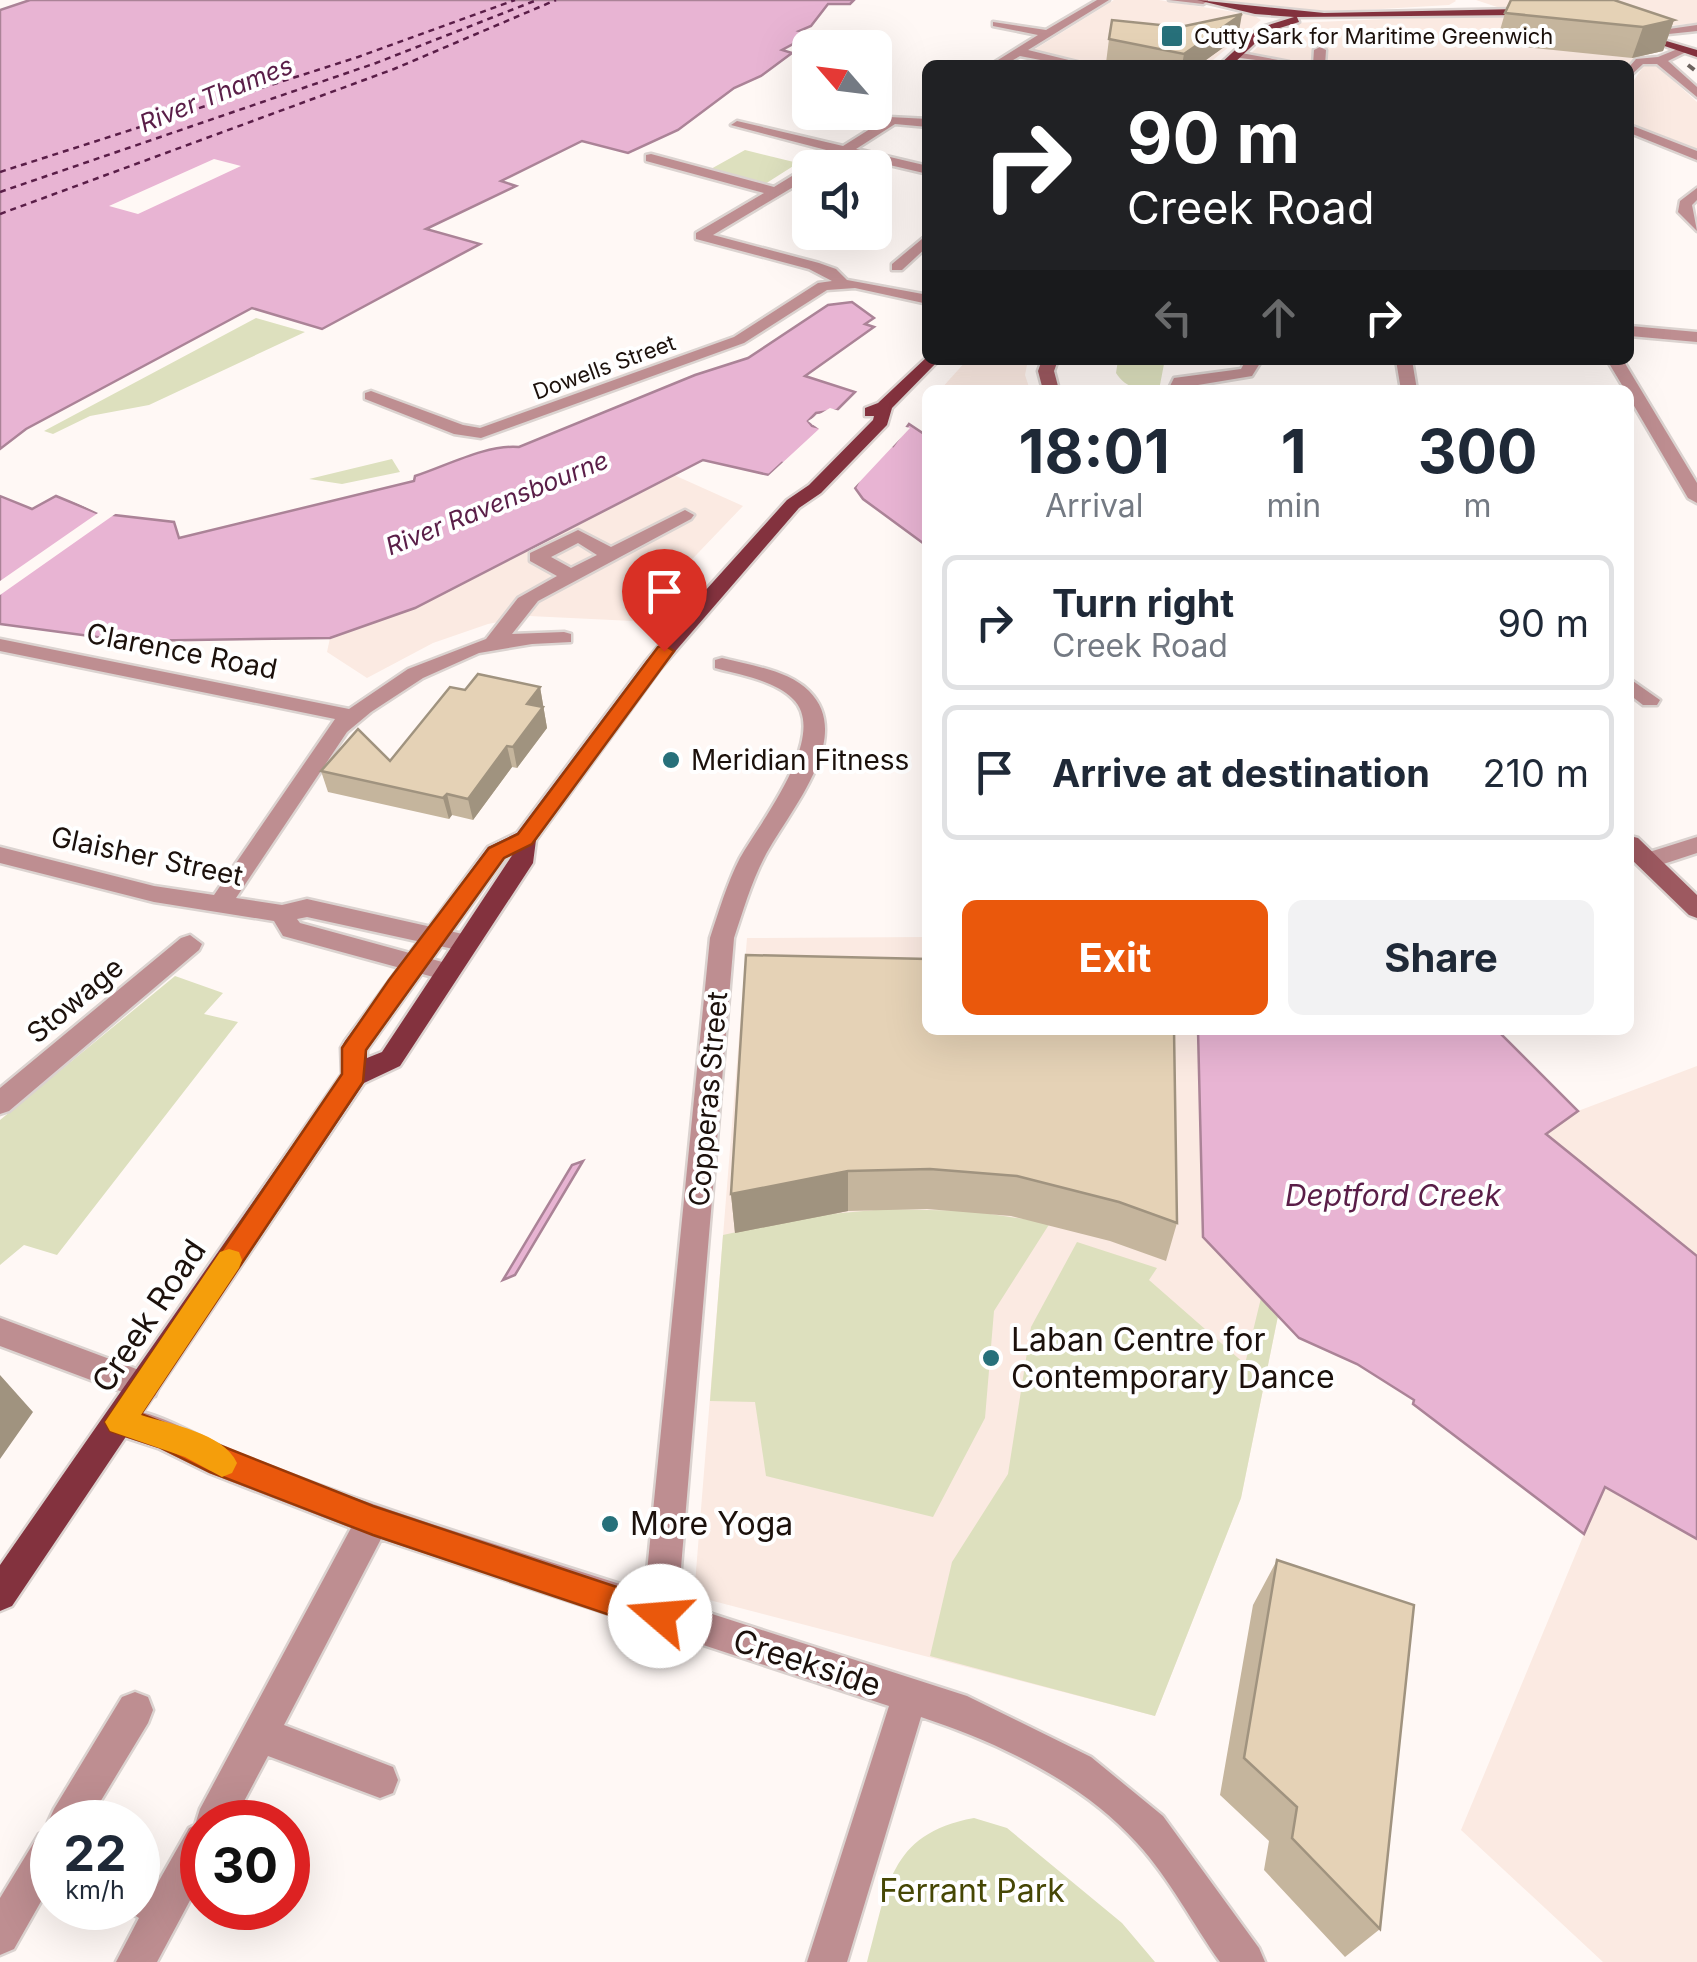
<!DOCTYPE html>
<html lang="en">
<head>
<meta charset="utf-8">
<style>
	:root { --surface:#fff; --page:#f2f2f3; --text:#1f2937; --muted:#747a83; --line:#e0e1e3; --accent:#ea580c }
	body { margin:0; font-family:Inter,sans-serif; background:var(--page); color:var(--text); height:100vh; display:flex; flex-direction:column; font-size:38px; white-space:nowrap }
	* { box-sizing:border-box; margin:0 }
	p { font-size:32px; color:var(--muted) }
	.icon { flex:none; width:55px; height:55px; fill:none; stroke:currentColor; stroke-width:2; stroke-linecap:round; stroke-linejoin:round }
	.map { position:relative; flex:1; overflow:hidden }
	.side { position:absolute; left:922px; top:385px; width:712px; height:650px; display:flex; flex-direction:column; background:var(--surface); border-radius:15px; box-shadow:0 10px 40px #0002 }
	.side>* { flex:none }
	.banner { position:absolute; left:922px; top:60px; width:712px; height:305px; border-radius:15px; box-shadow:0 10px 40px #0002; background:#202124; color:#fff; overflow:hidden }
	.needle { width:65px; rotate:298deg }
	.controls { position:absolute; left:792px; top:30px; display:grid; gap:20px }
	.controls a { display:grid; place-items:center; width:100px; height:100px; border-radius:15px; background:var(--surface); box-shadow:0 10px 40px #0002; font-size:50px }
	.speed { position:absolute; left:30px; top:1800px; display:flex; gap:20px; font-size:50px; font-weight:700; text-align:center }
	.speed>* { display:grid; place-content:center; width:130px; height:130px; border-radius:50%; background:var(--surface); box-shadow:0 10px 40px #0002; line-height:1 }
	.speed small { font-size:25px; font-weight:400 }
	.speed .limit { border:15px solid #d22; background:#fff; color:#111 }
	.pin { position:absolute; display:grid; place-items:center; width:85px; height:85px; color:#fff; margin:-102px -42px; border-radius:50% 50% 50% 0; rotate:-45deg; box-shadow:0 0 10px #0007 }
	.pin .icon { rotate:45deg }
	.me { position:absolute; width:110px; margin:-55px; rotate:288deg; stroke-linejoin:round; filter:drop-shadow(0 0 8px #0008) }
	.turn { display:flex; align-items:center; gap:35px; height:210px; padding:0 40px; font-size:45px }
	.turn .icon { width:130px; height:130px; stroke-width:2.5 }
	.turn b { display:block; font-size:70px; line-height:85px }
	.lanes { display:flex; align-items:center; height:95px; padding:0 40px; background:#0003; justify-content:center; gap:50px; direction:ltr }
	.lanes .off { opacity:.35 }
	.eta { display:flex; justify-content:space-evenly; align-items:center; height:170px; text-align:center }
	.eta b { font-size:60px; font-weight:700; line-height:70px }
	.primary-button { display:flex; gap:20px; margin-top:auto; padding:20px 40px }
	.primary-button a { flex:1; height:115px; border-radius:15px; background:var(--accent); color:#fff; font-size:40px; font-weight:700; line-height:115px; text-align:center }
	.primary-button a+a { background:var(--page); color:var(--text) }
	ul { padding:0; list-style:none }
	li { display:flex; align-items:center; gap:30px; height:135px; margin:0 20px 15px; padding:0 20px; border:5px solid var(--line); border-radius:15px }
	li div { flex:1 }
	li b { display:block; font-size:38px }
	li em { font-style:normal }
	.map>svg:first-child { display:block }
</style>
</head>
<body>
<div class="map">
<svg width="1697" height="1962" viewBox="0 0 1697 1962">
	<rect width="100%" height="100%" fill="#fff8f5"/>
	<!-- built -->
	<path fill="#fbeae2" d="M1114,0H1159L1253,15L1261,20L1207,65H1097L1032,51Z
		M1213,0H1455L1456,1L1449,5L1313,13Z
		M1476,0H1697V23L1658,27L1497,7Z
		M1504,14L1658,52L1634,58L1627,65H1301L1250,54L1278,29L1294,23Z
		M1645,64H1655L1697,102V154L1630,127V86Z
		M967,360H1028L1025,375L1030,390H940Z
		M674,475L743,506L633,621L529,616L488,624L433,643L367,678L327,652L330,638L415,608Z
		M927,937L928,1030H1198L1203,1237L1278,1316L1241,1498L1155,1716L694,1596L747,938Z
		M1697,1066V1256L1546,1133L1578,1111Z
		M1604,1486L1697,1539V1962H1603L1461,1830Z"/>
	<!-- green -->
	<path fill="#dde0be" d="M745,150L798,163L765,184L709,170Z
		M256,318L305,332L149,405L90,416L53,434L44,431Z
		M1118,360H1157L1164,364L1159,390C1141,390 1126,389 1116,373Z
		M392,459L400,472L342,484L309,479Z
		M175,976L223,993L204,1014L238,1022L57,1255L24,1245L0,1265V1120Z
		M886,1209L971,1211L1050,1223L994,1311L985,1418L933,1517L766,1476L755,1402L710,1401L723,1235L809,1216Z
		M1077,1242L1157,1268L1149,1280L1245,1364L1261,1298L1278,1316L1241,1498L1155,1716L930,1656L952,1562L1008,1474L1031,1327Z
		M974,1818L1007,1828L1122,1923L1155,1962H867C888,1889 887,1834 974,1818Z"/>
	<!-- water -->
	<path fill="#e8b4d3" stroke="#ab8397" stroke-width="2.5" d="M30,0H854L850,4H828L811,26L799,31L802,32L793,44L782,50L792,53L761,76L734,88L678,130L628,153L582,141L501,181L516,186L426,229L480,244L322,329L252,308L26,429L0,449V10Z
		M852,302L874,318L865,324L874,327L805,376L855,392L837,410L816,413L808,421L812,426L893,446L909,424L927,436V546L863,499L855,488L858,482L782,463L769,475L703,460L415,608L330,638L127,641L0,624V496L32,509L56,496L97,513L174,522L179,538L414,481L415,476C446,466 487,444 519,447L695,375L748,358L828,305Z
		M1198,1030H1497L1578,1111L1546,1134L1697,1256V1539L1605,1487L1584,1534L1413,1404L1414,1400L1357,1364L1299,1338L1203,1237Z
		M583,1161L515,1275L503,1280L572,1165Z"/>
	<!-- pier -->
	<path fill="#fff8f5" d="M214,159L241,166L138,214L109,206Z
		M830,408L843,412L815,421L891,440L902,426L910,428L851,491V486L783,468L773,478L767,477L819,429L808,421Z
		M54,492L118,512L0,595V581L98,513Z"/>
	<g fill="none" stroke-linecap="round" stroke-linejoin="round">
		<!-- ferry -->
		<path stroke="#5a1e48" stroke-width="2.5" stroke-dasharray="6 5" stroke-linecap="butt" d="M0,172L358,57L515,0
			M0,192L376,63L537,0
			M0,214L394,69L556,0"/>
		<!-- street casing -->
		<g stroke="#dbd3d0" stroke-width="5">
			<path id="street" d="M1097,0H1109L1028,50L1089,65H1066L1020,56L1004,65H990L1038,35L993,26V22L1046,30Z
				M1169,0H1208V1L1203,4Z
				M1697,25V31L1640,37L1634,34Z
				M1320,47L1326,50L1325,65H1313L1314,50Z
				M1680,48L1690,50L1668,61L1697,87V97L1657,64H1643L1630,76V66L1636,59L1658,57Z
				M1236,52L1289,62L1295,65L1232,57Z
				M889,117L928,119V127L895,124L856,149L928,166V174L847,155L838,159L832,155L834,152L731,125L737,121L843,146Z
				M1630,125L1697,151V160L1630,133Z
				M651,154L774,187L805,168H812L810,177L713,235L819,263L836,269L847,280L928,295V304L855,288L827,290L744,343L481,438L454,434L365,399V393L371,391L463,425L480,428L734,337L818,283L832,281L809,269L696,239V233L764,193L646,161V155Z
				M1697,188V200L1692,205L1697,231L1678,212L1680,201Z
				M928,234V246L902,270H892V264Z
				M1630,326L1697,332V342L1630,336Z
				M1246,360H1262L1252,376L1168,390L1174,378L1241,369Z
				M1396,360H1412L1417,390H1401Z
				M1607,360H1623L1697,483V503L1688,498L1630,399V390H1625Z
				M685,510L694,515L691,519L538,601L512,634L564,632L571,634V642L532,644L479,653L423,678L371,712L347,732L236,898L282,905L307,899L476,937L479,943L467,952L307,917L297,919L300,923L457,966L460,972L457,978L448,981L283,936L274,921L154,902L0,863V847L154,886L214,895L335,719L0,651V639L349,709L408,669L486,639L518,598L557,576L530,561V553L578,530L611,547ZM578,543L597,555L571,568L551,557Z
				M722,658C749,665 788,670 809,691C856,738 787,813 764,858C751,883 743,911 734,938L678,1603L967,1696L1091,1757L1163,1816L1259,1948L1265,1962H1220C1192,1923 1170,1879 1137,1843C1081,1781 999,1743 921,1717L847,1962H807L889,1706L381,1539L284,1725L393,1767L398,1780L393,1793L380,1798L268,1756L233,1822H202V1878L157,1962H116L139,1918L123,1908H138V1879L156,1886L189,1828L195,1825L200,1809L351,1528L209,1473L158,1448L109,1432L104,1422L109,1412C140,1399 200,1438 230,1451C365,1506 506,1547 645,1592L710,938C719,911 727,883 740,858C759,824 830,735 793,699C774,680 740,675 715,668V660Z
				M1630,679L1660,700L1657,705H1643L1630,695Z
				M1697,837V853L1648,869L1636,861L1640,855Z
				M190,935L202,944L199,950L9,1111L0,1114V1088L181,938Z
				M0,1318L155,1376L159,1386L155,1396L144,1400L0,1346Z
				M135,1692L148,1697L153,1710L148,1723L88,1822H52V1882L14,1949L0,1955V1898L39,1834L51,1829L48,1822L54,1809L122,1697Z"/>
		</g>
		<!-- secondary casing -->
		<g stroke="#dbd3d0" stroke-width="5">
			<path id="secondary" d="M1042,360H1058L1054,371L1059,390H1043L1038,371Z
				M1630,836L1638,838L1697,895V918L1689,915L1630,858Z"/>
		</g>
		<!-- primary casing -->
		<g stroke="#dbd3d0" stroke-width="5">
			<path id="primary" d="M1197,0L1324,13L1520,9L1525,12L1520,15L1297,17L1299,22L1267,32L1232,65H1219L1259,28L1294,17L1255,14Z
				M1629,30L1697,50V57L1629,34Z
				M928,356V360H939L892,408L887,425L821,493L799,508L660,669L536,840L533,863L400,1066L364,1083L12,1606L0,1611V1565L342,1074L341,1048L345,1041L488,847L517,833L646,661L695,602L787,500L809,485L873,420L874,416H865V408L878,403ZM513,854L382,1052L367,1058V1050L504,859Z"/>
		</g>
		<!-- street -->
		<use href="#street" fill="#be8e91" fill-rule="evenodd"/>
		<!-- secondary -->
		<use href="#secondary" fill="#9d5960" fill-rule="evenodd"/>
		<!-- primary -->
		<use href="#primary" fill="#83323e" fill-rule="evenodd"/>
		<!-- rail -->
		<path stroke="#6c625e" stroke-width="4" stroke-dasharray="8 4" stroke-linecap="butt" d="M1688,65L1697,72"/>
	</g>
	<!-- wall -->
	<path fill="#c5b59d" d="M1505,13L1674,20L1663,51L1632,58L1496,44Z
		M1238,37L1199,65H1115L1106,63L1109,39Z
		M540,687L547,728L517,768L512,767L473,820L452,815L449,819L328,792L321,771L390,761L465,690Z
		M746,955L1177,1223L1166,1261L1110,1241L1011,1216L927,1209L848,1211L735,1233L731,1194Z
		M1277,1560L1380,1929L1345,1957L1264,1870L1269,1841L1220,1795L1253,1605Z"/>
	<!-- shaded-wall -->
	<path fill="#a0937f" d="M1242,14L1238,37L1199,65H1182L1184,54Z
		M1674,20L1663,51L1632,58L1643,27Z
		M540,687L547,728L517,768L513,747L527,704Z
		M507,746L512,767L473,820L468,799Z
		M447,794L452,815L449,819L443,798Z
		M848,1171V1211L735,1233L731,1194Z
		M0,1375L33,1412L0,1459Z"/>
	<!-- building -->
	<path fill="#e5d2b6" stroke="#a0937f" stroke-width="2.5" d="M1511,0H1614L1674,20L1643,27L1505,13Z
		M1242,14L1184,54L1109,39L1112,20L1180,27Z
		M478,674L540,687L527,704L543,707L513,747L507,746L468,799L447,794L443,798L321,771L358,729L390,761L450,687L465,690Z
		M746,955L928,959V1030H1174L1177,1223L1119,1202L1017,1176L930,1169L848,1171L731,1194Z
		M1277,1560L1414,1605L1380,1929L1292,1838L1297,1807L1244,1758Z"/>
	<!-- route -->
	<path fill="#ea580c" stroke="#983908" stroke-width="2.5" d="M664,645L674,651L532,844L504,858L366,1050L363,1082L141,1414L373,1506L671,1605L676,1616L671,1627L660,1632L373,1535L210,1472L159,1447L110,1431L105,1422L342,1074V1048L389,980L489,848L518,834L658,647Z"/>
	<!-- slow -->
	<path fill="#f59e0b" d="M229,1249L239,1252L242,1260L239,1268L141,1415C169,1424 224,1433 237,1463L232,1473L222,1477L185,1457L110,1431L105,1422L220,1252Z"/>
	<!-- markers -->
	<g fill="#27707a" stroke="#fff" stroke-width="4">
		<rect x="1160" y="24" width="24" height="24" rx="5"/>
		<circle cx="671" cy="760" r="10"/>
		<circle cx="991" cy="1358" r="10"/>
		<circle cx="610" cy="1524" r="10"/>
	</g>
	<g text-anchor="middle" stroke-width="8" stroke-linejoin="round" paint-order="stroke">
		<!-- far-poi labels -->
		<g font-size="22" fill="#1c110c" stroke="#fff" text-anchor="start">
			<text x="1194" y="44">Cutty Sark for Maritime Greenwich</text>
		</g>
		<!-- far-street labels -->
		<g font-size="22" fill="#1c110c" stroke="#fff">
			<text transform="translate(604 367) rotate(-20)" y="8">Dowells Street</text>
		</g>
		<!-- far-water labels -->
		<g font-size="25" font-style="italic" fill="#5a1e48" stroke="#fff">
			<text transform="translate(216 94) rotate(-22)" y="9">River Thames</text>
			<text transform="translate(497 503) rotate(-22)" y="9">River Ravensbourne</text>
		</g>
		<!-- street labels -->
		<g font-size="28" fill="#1c110c" stroke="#fff">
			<text transform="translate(182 651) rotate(11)" y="10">Clarence Road</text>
			<text transform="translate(147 856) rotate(12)" y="10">Glaisher Street</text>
			<text transform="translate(75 1000) rotate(-40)" y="10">Stowage</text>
			<text transform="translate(708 1099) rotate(-85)" y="10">Copperas Street</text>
		</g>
		<!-- poi labels -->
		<g font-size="28" fill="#1c110c" stroke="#fff" text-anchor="start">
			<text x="691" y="770">Meridian Fitness</text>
		</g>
		<!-- water labels -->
		<g font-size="30" font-style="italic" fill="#5a1e48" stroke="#fff">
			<text x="1393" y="1206">Deptford Creek</text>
		</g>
		<!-- near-street labels -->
		<g font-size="32" fill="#1c110c" stroke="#fff">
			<text transform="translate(149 1316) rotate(-56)" y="11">Creek Road</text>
			<text transform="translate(807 1663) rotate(18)" y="11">Creekside</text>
		</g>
		<!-- near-poi labels -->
		<g font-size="32" fill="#1c110c" stroke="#fff" text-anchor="start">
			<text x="1011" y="1351">Laban Centre for<tspan x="1011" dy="37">Contemporary Dance</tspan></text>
			<text x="630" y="1535">More Yoga</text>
		</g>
		<!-- near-park labels -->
		<g font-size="32" fill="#464704" stroke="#fff">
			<text x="972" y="1902">Ferrant Park</text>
		</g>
	</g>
</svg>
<div class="controls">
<a><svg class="needle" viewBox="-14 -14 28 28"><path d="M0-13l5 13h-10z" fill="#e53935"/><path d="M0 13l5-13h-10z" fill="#747a83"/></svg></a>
<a><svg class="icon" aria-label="sound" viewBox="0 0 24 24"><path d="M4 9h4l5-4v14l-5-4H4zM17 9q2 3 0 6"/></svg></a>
</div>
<div class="speed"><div>22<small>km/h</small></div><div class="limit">30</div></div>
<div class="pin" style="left:664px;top:651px;background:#d93025"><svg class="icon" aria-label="arrive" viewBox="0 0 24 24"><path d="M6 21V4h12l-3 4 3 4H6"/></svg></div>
<svg class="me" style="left:660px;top:1616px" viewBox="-20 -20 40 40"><circle r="19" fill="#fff"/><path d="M0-13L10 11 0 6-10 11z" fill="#ea580c"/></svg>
<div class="banner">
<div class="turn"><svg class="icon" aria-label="right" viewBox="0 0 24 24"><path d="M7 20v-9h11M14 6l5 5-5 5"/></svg><div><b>90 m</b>Creek Road</div></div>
<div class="lanes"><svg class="icon off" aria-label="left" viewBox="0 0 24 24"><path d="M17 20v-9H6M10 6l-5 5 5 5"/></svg><svg class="icon off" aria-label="ahead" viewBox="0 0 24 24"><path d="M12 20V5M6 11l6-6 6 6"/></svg><svg class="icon" aria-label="right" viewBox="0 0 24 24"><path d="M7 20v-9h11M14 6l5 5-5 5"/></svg></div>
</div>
<section class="side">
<div class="eta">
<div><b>18:01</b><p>Arrival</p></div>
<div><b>1</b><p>min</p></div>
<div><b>300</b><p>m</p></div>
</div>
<ul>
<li><svg class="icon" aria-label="right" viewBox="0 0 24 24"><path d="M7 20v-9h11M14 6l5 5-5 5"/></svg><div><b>Turn right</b><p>Creek Road</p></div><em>90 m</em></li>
<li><svg class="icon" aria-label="arrive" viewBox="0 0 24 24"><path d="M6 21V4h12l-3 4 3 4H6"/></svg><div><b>Arrive at destination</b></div><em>210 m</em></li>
</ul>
<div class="primary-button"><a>Exit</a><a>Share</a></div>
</section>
</div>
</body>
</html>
